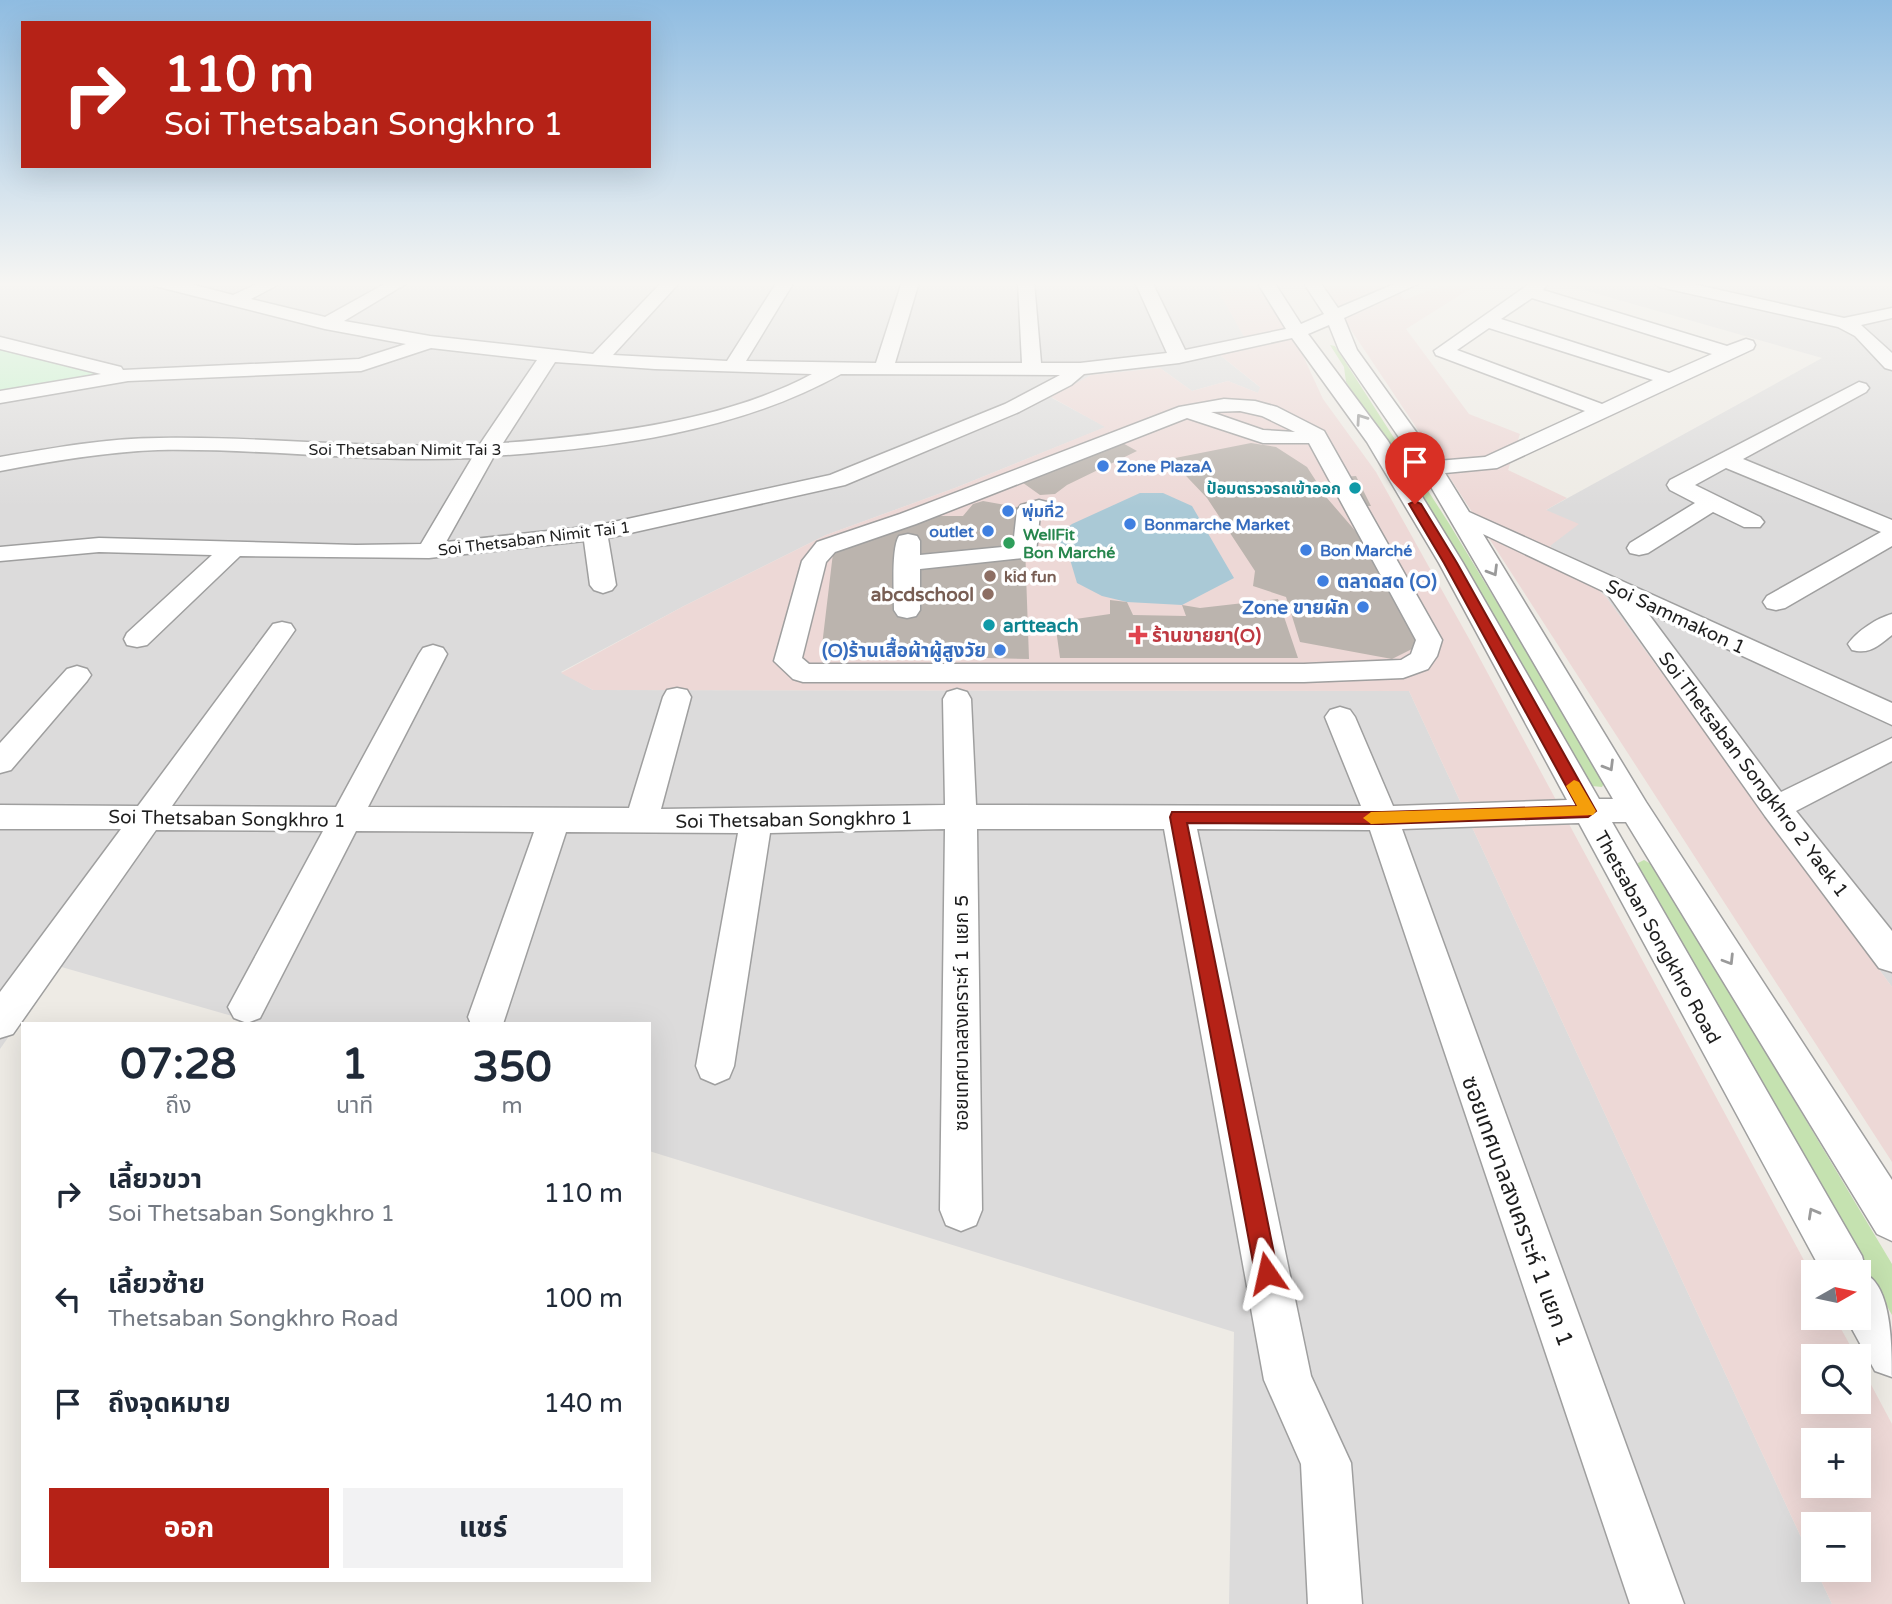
<!DOCTYPE html>
<html lang="th">
<head>
<meta charset="utf-8">
<style>
	:root { --surface:#fff; --page:#f2f2f3; --text:#1f2937; --muted:#747a83; --accent:#b52217 }
	body { margin:0; font-family:"Varela Round","Noto Sans Thai",sans-serif; background:var(--page); color:var(--text); height:100vh; display:flex; flex-direction:column; font-size:26px; white-space:nowrap }
	* { box-sizing:border-box; margin:0 }
	p { font-size:23px; color:var(--muted) }
	.icon { flex:none; width:38px; height:38px; fill:none; stroke:currentColor; stroke-width:2; stroke-linecap:round; stroke-linejoin:round }
	.map { position:relative; flex:1; overflow:hidden }
	.drawer { position:absolute; left:21px; top:1022px; width:630px; height:560px; display:flex; flex-direction:column; background:var(--surface); border-radius:0px; box-shadow:0 7px 28px #0002 }
	.drawer>* { flex:none }
	.top-card { position:absolute; left:21px; top:21px; width:630px; height:147px; border-radius:0px; box-shadow:0 7px 28px #0002; background:#b52217; color:#fff; overflow:hidden }
	.needle { width:46px; rotate:81deg }
	.controls { position:absolute; left:1801px; top:1260px; display:grid; gap:14px }
	.controls a { display:grid; place-items:center; width:70px; height:70px; border-radius:0px; background:var(--surface); box-shadow:0 7px 28px #0002; font-size:35px }
	.pin { position:absolute; display:grid; place-items:center; width:60px; height:60px; color:#fff; margin:-72px -30px; border-radius:50% 50% 50% 0; rotate:-45deg; box-shadow:0 0 7px #0007 }
	.pin .icon { rotate:45deg }
	.me { position:absolute; width:77px; margin:-38px; rotate:349deg; stroke-linejoin:round; filter:drop-shadow(0 0 5px #0008) }
	.turn { display:flex; align-items:center; gap:24px; height:147px; padding:0 28px; font-size:32px }
	.turn .icon { width:91px; height:91px; stroke-width:2.5 }
	.turn b { display:block; font-size:49px; line-height:60px }
	.eta { display:flex; justify-content:space-evenly; align-items:center; height:119px; text-align:center }
	.eta b { font-size:42px; font-weight:700; line-height:49px }
	.action { display:flex; gap:14px; margin-top:auto; padding:14px 28px }
	.action a { flex:1; height:80px; border-radius:0px; background:var(--accent); color:#fff; font-size:28px; font-weight:700; line-height:80px; text-align:center }
	.action a+a { background:var(--page); color:var(--text) }
	ul { padding:0; list-style:none }
	li { display:flex; align-items:center; gap:21px; height:105px; padding:0 28px }
	li div { flex:1 }
	li b { display:block; font-size:26px }
	li em { font-style:normal }
	.map>svg:first-child { display:block }
</style>
</head>
<body>
<div class="map">
<svg width="1892" height="1604" viewBox="0 0 1892 1604">
	<rect width="100%" height="100%" fill="#eeebe5"/>
	<!-- residential -->
	<path fill="#dcdbdb" d="M0,282H1213L1252,350L1221,356L1261,388L1258,393L1228,381L1192,391L1160,368L1091,375L1052,398L1106,427L955,488L826,535L682,607L561,672L593,690L1409,691L1813,1563V1570H1816L1832,1604H1229L1234,1332L649,1151V1024H260L58,966L0,1049Z
		M1556,282H1892V987L1606,597L1549,545L1546,510L1822,358Z"/>
	<!-- commercial -->
	<path fill="#edd8d6" fill-rule="evenodd" d="M1213,282H1261L1287,321L1323,399L1376,472L1472,644L1813,1277V1318H1835L1856,1356H1813V1402H1858L1859,1362L1892,1424V1604H1832L1816,1570H1858V1524H1813V1563L1409,691L593,690L561,673L682,607L826,535L955,488L1105,427L1051,397L1091,375L1160,368L1192,391L1228,381L1258,393L1260,387L1220,355L1251,349ZM1813,1440H1858V1486H1813Z
		M1319,282H1395L1404,300L1451,282H1481L1406,329L1469,414L1520,434L1508,470L1567,498L1546,510L1579,524L1550,546L1606,597L1892,987V1162L1452,481Z"/>
	<!-- grass -->
	<path fill="#c5e2b0" d="M1330,345L1335,346L1450,525L1599,771L1605,781L1602,787L1592,786L1582,780L1403,468L1346,382L1344,367Z
		M1644,860L1658,868L1676,903L1892,1264V1315L1639,872L1638,863Z"/>
	<!-- park -->
	<path fill="#c7f3cd" d="M0,349L104,375L0,393Z"/>
	<!-- water -->
	<path fill="#aac9d6" d="M1140,493H1163L1192,506L1234,578L1182,605L1127,602L1102,596L1077,583L1069,556L1055,537L1072,524Z"/>
	<!-- building -->
	<path fill="#bbb4ae" d="M1119,441L1137,451L1067,485L1055,494L1040,495L1019,480Z
		M1251,443L1276,447L1307,467L1327,498L1383,563L1426,642L1392,659L1300,642L1286,597L1253,586L1255,571L1207,498L1170,459Z
		M1356,476L1371,506H1362L1343,477Z
		M983,501L1027,509L1025,545L1029,659L821,654L833,553L922,516H963L973,504Z
		M1278,599L1298,658H1060L1055,622L1110,614V600L1127,602L1133,615L1186,616L1182,605L1200,608Z"/>
	<g fill="none" stroke-linecap="round" stroke-linejoin="round">
		<!-- minor casing -->
		<g stroke="#9f9f9f" stroke-width="3">
			<path id="minor" d="M153,282H183L233,295L261,282H283L251,299L325,317L388,282H409L344,321L430,336L593,354L662,282H680L613,355L727,361L777,282H794L746,361L876,363L902,282H919L895,363H1022L1018,282H1034L1041,363H1080L1167,353L1135,282H1152L1185,350L1286,329L1257,282H1274L1301,324L1324,314L1303,282H1320L1338,308L1399,282H1422L1344,318L1357,350L1437,461L1485,457L1585,411L1436,355L1434,351L1532,282H1546L1547,285L1543,290L1727,346L1746,339L1753,341L1755,345L1753,349L1497,468L1445,473L1469,512L1892,703V725L1647,612L1781,792L1892,738V761L1796,811L1892,931V972L1879,968L1765,816L1607,593L1483,534L1646,802L1892,1180V1241L1877,1234L1626,822H1612L1862,1256L1867,1275C1892,1289 1892,1349 1892,1377L1875,1371L1846,1318H1858V1272H1822L1579,823L1402,829L1684,1604H1630L1370,830L1197,829L1311,1376L1351,1463L1362,1604H1308L1301,1464L1264,1380L1164,829H977L982,1210L976,1225L961,1231L946,1225L940,1210L945,829L770,833L734,1066L729,1078L715,1084L701,1078L696,1066L738,833L566,832L503,1024H471L468,1017L534,832L356,831L260,1018L247,1023L234,1018L228,1007L323,831L156,830L13,1034L0,1038V992L121,829H0V805L138,806L273,624L282,622L291,624L295,630L172,806L336,807L419,654L423,648L433,645L443,648L447,654L368,807L629,808L663,697L667,690L677,688L687,690L691,697L661,809L945,805L943,699L947,692L957,689L967,692L971,699L976,805L1361,806L1325,717L1330,710L1340,707L1350,710L1355,717L1393,806L1567,800L1439,563L1367,442L1292,338L1179,363L1084,374L1071,385L1019,412L845,485L608,538L616,585L612,590L603,593L594,590L590,585L584,541L429,558L240,556L147,645L137,647L127,645L124,639L127,633L212,555L99,552L0,561V547L99,538L356,545L421,544L472,458C367,463 263,448 158,450C105,452 52,461 0,471V457C53,448 106,438 159,438C267,436 373,450 480,444L537,360L431,348L361,371L128,381L0,403V391L101,374L0,349V337L121,367L123,370L359,359L406,344L325,329L155,286ZM1532,298L1712,354L1669,373L1501,319ZM1329,325L1339,350L1420,468L1613,799H1599L1463,563L1388,441L1308,334ZM1489,328L1653,380L1602,404L1457,350ZM555,362L655,369L812,374C723,422 602,435 503,443ZM841,374L1060,375L1005,404L830,475L595,526L446,542L494,456C611,448 737,432 841,374Z
				M1652,282H1684L1844,318L1892,308V318L1861,325L1892,353V370L1885,368L1855,336L1838,327L1660,287Z
				M1859,382L1866,384L1869,388L1866,392L1743,459L1892,520V546L1785,608L1776,610L1767,608L1763,602L1767,596L1881,532L1726,468L1695,485L1760,517L1764,522L1760,527H1744L1713,512L1648,553L1639,555L1630,553L1627,548L1630,543L1695,503L1670,490L1667,485L1670,480Z
				M1224,399L1255,401L1277,407L1324,431L1442,640L1437,656L1428,669L1403,678L1304,682H803L793,679L774,661L802,561L817,542L900,514L1179,407ZM1240,411L1262,416L1295,432L1263,430L1211,412ZM1187,418L1263,443H1309L1416,640L1411,654L1401,660L1304,664H809L802,658L826,562L835,552L916,524Z
				M1039,500L1047,502L1051,507L1047,512L1040,514L1036,552L1033,557L920,569V610L916,616L907,618L898,616L894,610C894,593 891,548 899,536L908,534L917,536L920,541V555L1013,546L1017,510L1021,505Z
				M1892,614V635C1879,645 1870,655 1852,650L1848,644C1857,631 1877,618 1892,614Z
				M77,666L87,669L91,675L87,681L11,770L0,773V743L67,669Z"/>
		</g>
		<!-- minor -->
		<use href="#minor" fill="#fff" fill-rule="evenodd"/>
	</g>
	<!-- one-way arrows -->
	<defs><path id="oneway-chevron" d="M-2-3.5L2.5 0L-2 3.5" fill="none" stroke-width="1.6" stroke-linecap="round" stroke-linejoin="round" transform="scale(1.75)"/></defs>
	<g stroke="#9a9a9a">
		<use href="#oneway-chevron" transform="translate(1361 419) rotate(-125)"/>
		<use href="#oneway-chevron" transform="translate(1493 571) rotate(59)"/>
		<use href="#oneway-chevron" transform="translate(1609 766) rotate(59)"/>
		<use href="#oneway-chevron" transform="translate(1729 960) rotate(58)"/>
		<use href="#oneway-chevron" transform="translate(1813 1213) rotate(-119)"/>
	</g>
	<!-- sky -->
	<linearGradient id="sky" x2="0" y2="1"><stop stop-color="#8fbce1"/><stop offset="0.56" stop-color="#f7f6f3"/><stop offset="1" stop-color="#f7f6f3" stop-opacity="0"/></linearGradient>
	<rect width="1892" height="507" fill="url(#sky)"/>
	<!-- route -->
	<path fill="#b52217" stroke="#76160f" stroke-width="2" d="M1415,501L1421,504L1457,563L1596,811L1588,817L1382,824L1187,823L1278,1273L1275,1281L1267,1284L1259,1281L1255,1273L1170,817L1172,812H1382L1577,806L1444,563L1409,504Z"/>
	<!-- slow -->
	<path fill="#f59e0b" d="M1574,780L1579,782L1596,811L1593,815L1371,824L1363,818L1371,812L1577,806L1566,786Z"/>
	<!-- markers -->
	<g fill="#3f7fe0" stroke="#fff" stroke-width="2.5">
		<circle cx="1103" cy="466" r="7"/>
		<circle cx="1008" cy="511" r="7"/>
		<circle cx="1130" cy="524" r="7"/>
		<circle cx="988" cy="531" r="7"/>
		<circle cx="1306" cy="550" r="7"/>
		<circle cx="1323" cy="581" r="7"/>
		<circle cx="1363" cy="607" r="7"/>
		<circle cx="1000" cy="650" r="7"/>
	</g>
	<g fill="#0f9aa8" stroke="#fff" stroke-width="2.5">
		<circle cx="1355" cy="488" r="7"/>
		<circle cx="989" cy="625" r="7"/>
	</g>
	<circle fill="#2e9e5b" stroke="#fff" stroke-width="2.5" cx="1009" cy="543" r="7"/>
	<g fill="#8d6e63" stroke="#fff" stroke-width="2.5">
		<circle cx="990" cy="576" r="7"/>
		<circle cx="988" cy="594" r="7"/>
	</g>
	<path fill="#e0444e" stroke="#fff" stroke-width="2.5" d="M1134.5 624.5h7v7h7v7h-7v7h-7v-7h-7v-7h7z"/>
	<g text-anchor="middle" stroke-width="7" stroke-linejoin="round" paint-order="stroke">
		<!-- far-street labels -->
		<g font-size="16" fill="#1e1e1e" stroke="#fff">
			<text x="405" y="455">Soi Thetsaban Nimit Tai 3</text>
			<text transform="translate(534 538) rotate(-7)" y="6">Soi Thetsaban Nimit Tai 1</text>
		</g>
		<!-- far-shop labels -->
		<g font-size="16" font-weight="bold" fill="#366cbe" stroke="#fff" text-anchor="start">
			<text x="1117" y="472">Zone PlazaA</text>
			<text x="1022" y="517">พุ่มที่2</text>
			<text x="1144" y="530">Bonmarche Market</text>
			<text x="974" y="537" text-anchor="end">outlet</text>
			<text x="1320" y="556">Bon Marché</text>
		</g>
		<!-- far-culture labels -->
		<g font-size="16" font-weight="bold" fill="#0d838f" stroke="#fff" text-anchor="end">
			<text x="1341" y="494">ป้อมตรวจรถเข้าออก</text>
		</g>
		<!-- far-leisure labels -->
		<g font-size="16" font-weight="bold" fill="#27864d" stroke="#fff" text-anchor="start">
			<text x="1023" y="540">WellFit<tspan x="1023" dy="18">Bon Marché</tspan></text>
		</g>
		<!-- far-education labels -->
		<g font-size="16" font-weight="bold" fill="#785e54" stroke="#fff" text-anchor="start">
			<text x="1004" y="582">kid fun</text>
		</g>
		<!-- shop labels -->
		<g font-size="19" font-weight="bold" fill="#366cbe" stroke="#fff" text-anchor="end">
			<text x="1337" y="588" text-anchor="start">ตลาดสด (O)</text>
			<text x="1349" y="614">Zone ขายผัก</text>
			<text x="986" y="657">(O)ร้านเสื้อผ้าผู้สูงวัย</text>
		</g>
		<!-- education labels -->
		<g font-size="19" font-weight="bold" fill="#785e54" stroke="#fff" text-anchor="end">
			<text x="974" y="601">abcdschool</text>
		</g>
		<!-- street labels -->
		<g font-size="19" fill="#1e1e1e" stroke="#fff">
			<text transform="translate(1676 616) rotate(25)" y="7">Soi Sammakon 1</text>
			<text transform="translate(1754 774) rotate(53)" y="7">Soi Thetsaban Songkhro 2 Yaek 1</text>
			<text transform="translate(227 818) rotate(1)" y="7">Soi Thetsaban Songkhro 1</text>
			<text transform="translate(794 819) rotate(-1)" y="7">Soi Thetsaban Songkhro 1</text>
			<text transform="translate(1658 937) rotate(61)" y="7">Thetsaban Songkhro Road</text>
			<text transform="translate(961 1013) rotate(-90)" y="7">ซอยเทศบาลสงเคราะห์ 1 แยก 5</text>
		</g>
		<!-- culture labels -->
		<g font-size="19" font-weight="bold" fill="#0d838f" stroke="#fff" text-anchor="start">
			<text x="1003" y="632">artteach</text>
		</g>
		<!-- health labels -->
		<g font-size="19" font-weight="bold" fill="#be3a42" stroke="#fff" text-anchor="start">
			<text x="1152" y="642">ร้านขายยา(O)</text>
		</g>
		<!-- near-street labels -->
		<g font-size="23" fill="#1e1e1e" stroke="#fff">
			<text transform="translate(1518 1211) rotate(70)" y="8">ซอยเทศบาลสงเคราะห์ 1 แยก 1</text>
		</g>
	</g>
</svg>
<div class="controls">
<a><svg class="needle" viewBox="-14 -14 28 28"><path d="M0-13l5 13h-10z" fill="#e53935"/><path d="M0 13l5-13h-10z" fill="#747a83"/></svg></a>
<a><svg class="icon" aria-label="search" viewBox="0 0 24 24"><circle cx="10" cy="10" r="6"/><path d="M15 15l6 6"/></svg></a>
<a>+</a>
<a>−</a>
</div>
<div class="pin" style="left:1415px;top:504px;background:#d93025"><svg class="icon" aria-label="arrive" viewBox="0 0 24 24"><path d="M6 21V4h12l-3 4 3 4H6"/></svg></div>
<svg class="me" style="left:1267px;top:1273px" viewBox="-20 -20 40 40"><path d="M0-17L14 15 0 8-14 15z" fill="#b52217" stroke="#fff" stroke-width="4"/></svg>
<div class="top-card">
<div class="turn"><svg class="icon" aria-label="right" viewBox="0 0 24 24"><path d="M7 20v-9h11M14 6l5 5-5 5"/></svg><div><b>110 m</b>Soi Thetsaban Songkhro 1</div></div>
</div>
<section class="drawer">
<div class="eta">
<div><b>07:28</b><p>ถึง</p></div>
<div><b>1</b><p>นาที</p></div>
<div><b>350</b><p>m</p></div>
</div>
<ul>
<li><svg class="icon" aria-label="right" viewBox="0 0 24 24"><path d="M7 20v-9h11M14 6l5 5-5 5"/></svg><div><b>เลี้ยวขวา</b><p>Soi Thetsaban Songkhro 1</p></div><em>110 m</em></li>
<li><svg class="icon" aria-label="left" viewBox="0 0 24 24"><path d="M17 20v-9H6M10 6l-5 5 5 5"/></svg><div><b>เลี้ยวซ้าย</b><p>Thetsaban Songkhro Road</p></div><em>100 m</em></li>
<li><svg class="icon" aria-label="arrive" viewBox="0 0 24 24"><path d="M6 21V4h12l-3 4 3 4H6"/></svg><div><b>ถึงจุดหมาย</b></div><em>140 m</em></li>
</ul>
<div class="action"><a>ออก</a><a>แชร์</a></div>
</section>
</div>
</body>
</html>
